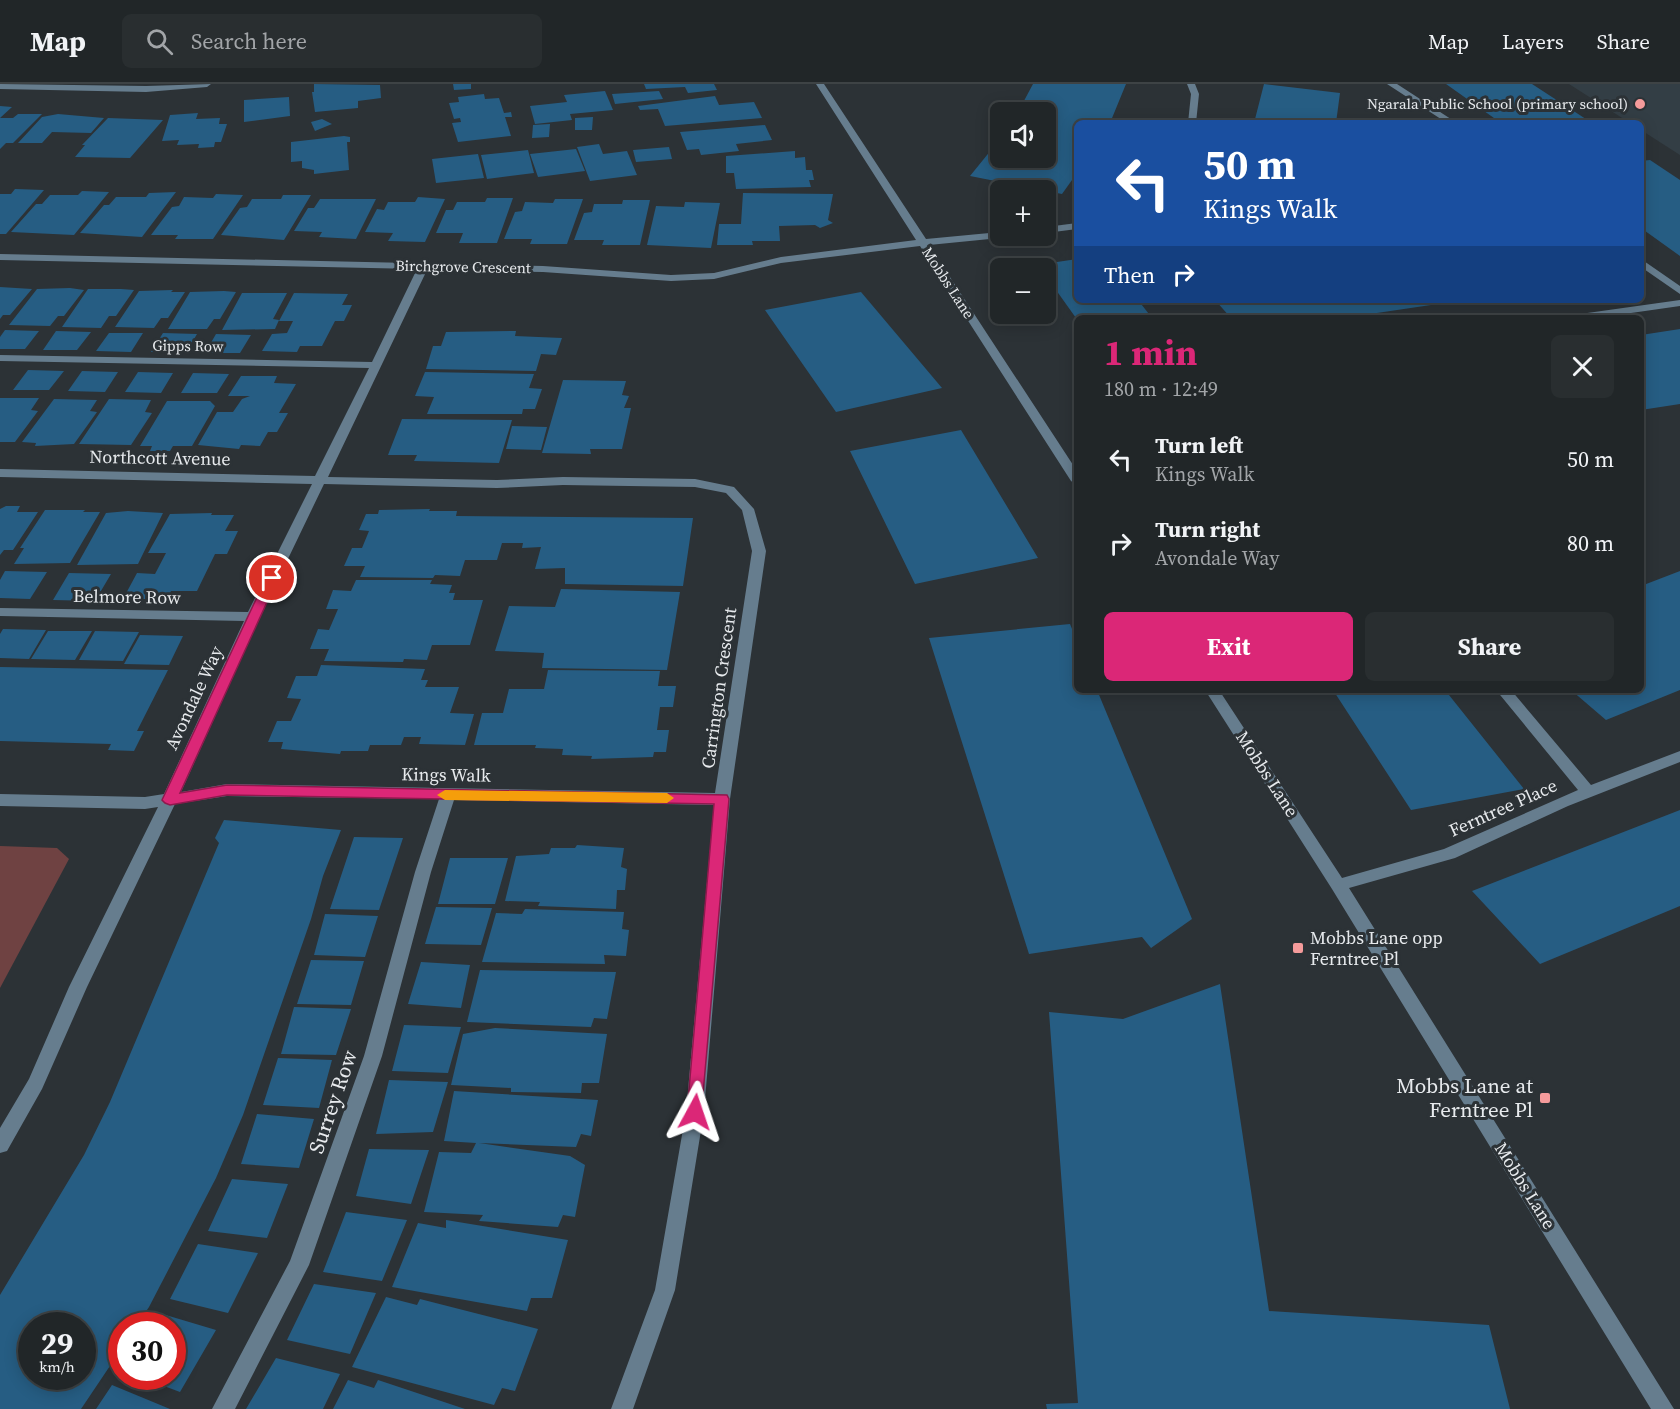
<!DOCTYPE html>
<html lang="en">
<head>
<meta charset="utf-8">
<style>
	:root { --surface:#212628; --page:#292e30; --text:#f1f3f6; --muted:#a2a5a8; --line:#3e4345; --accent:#db2777 }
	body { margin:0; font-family:"Source Serif 4",serif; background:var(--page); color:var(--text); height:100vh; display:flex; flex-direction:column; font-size:22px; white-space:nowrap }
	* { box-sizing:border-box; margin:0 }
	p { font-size:20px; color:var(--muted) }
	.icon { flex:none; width:33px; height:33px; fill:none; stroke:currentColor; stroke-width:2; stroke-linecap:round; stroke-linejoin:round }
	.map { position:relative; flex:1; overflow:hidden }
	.sheet { position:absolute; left:1074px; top:231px; width:570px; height:378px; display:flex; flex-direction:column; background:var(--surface); border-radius:9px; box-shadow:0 3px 15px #0003,0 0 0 2px var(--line) }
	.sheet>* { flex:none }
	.hud { position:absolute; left:1074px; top:36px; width:570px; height:183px; border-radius:9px; box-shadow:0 3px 15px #0003,0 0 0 2px var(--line); background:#1a4fa0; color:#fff; overflow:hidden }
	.fabs { position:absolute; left:990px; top:18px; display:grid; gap:12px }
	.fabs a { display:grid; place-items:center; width:66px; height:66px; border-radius:9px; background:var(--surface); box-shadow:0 3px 15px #0003,0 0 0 2px var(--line); font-size:30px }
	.speed { position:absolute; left:18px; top:1228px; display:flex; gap:12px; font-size:30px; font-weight:700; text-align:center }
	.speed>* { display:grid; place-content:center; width:78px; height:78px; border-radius:50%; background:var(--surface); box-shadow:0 3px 15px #0003,0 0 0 2px var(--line); line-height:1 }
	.speed small { font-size:15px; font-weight:400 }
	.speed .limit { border:9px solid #d22; background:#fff; color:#111 }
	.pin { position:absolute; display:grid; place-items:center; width:51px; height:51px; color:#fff; margin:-26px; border:3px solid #fff; border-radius:50%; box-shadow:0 2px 6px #0007 }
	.me { position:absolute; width:66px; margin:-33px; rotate:5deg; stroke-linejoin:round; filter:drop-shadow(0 0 4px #0008) }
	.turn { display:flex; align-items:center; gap:21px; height:126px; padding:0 30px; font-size:27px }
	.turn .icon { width:78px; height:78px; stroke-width:2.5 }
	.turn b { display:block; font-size:42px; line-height:51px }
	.then { display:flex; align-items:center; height:57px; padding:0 30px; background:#0003; gap:12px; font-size:22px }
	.round { display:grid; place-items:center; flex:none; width:63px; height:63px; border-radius:9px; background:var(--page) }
	.headline { display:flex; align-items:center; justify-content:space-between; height:102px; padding:0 30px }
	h1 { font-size:36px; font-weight:700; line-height:45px; color:var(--accent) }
	.primary-button { display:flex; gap:12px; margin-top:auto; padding:12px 30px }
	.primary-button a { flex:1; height:69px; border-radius:9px; background:var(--accent); color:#fff; font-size:24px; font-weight:700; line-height:69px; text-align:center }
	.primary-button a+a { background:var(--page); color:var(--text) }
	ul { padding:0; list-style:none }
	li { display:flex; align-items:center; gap:18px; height:84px; padding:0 30px }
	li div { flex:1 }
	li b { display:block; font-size:22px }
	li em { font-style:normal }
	header { display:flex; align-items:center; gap:36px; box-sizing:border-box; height:84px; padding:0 30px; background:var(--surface); border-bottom:2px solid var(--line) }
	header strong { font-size:28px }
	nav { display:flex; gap:33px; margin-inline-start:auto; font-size:21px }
	.search { width:420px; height:54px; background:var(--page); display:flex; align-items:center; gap:15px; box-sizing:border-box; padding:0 21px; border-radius:9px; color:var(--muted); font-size:22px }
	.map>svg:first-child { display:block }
</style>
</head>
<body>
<header>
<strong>Map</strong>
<div class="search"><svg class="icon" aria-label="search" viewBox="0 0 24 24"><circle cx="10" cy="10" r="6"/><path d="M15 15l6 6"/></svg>Search here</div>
<nav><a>Map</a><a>Layers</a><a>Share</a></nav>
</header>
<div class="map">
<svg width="1680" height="1325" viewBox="0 0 1680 1325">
	<rect width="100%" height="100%" fill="#2c3236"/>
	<!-- built -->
	<path fill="#333e45" d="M1569,0H1680V71L1641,46V39H1630Z"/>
	<!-- green -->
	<path fill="#6f4242" d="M0,762L57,764L69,775L0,904Z"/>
	<!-- building -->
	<path fill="#265d83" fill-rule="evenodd" d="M314,0L380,1L381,14L358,17V24L315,28L312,8H314Z
		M453,0H471V5L454,6Z
		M644,0H714L717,6L688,9L685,3L646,5Z
		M1033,0H1126L1110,39H1077V89L1062,110L970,92L1000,55V74H1046V28H1018Z
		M1264,0L1340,9L1336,39H1254Z
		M1446,0H1532L1592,39H1501Z
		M605,7L613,26L570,30L572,36L535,40L530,22L567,18L564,11Z
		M659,7L663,15L615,20L612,10Z
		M484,10L485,15L499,14L504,29L511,28L512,33H505L511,52L458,58L452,39L461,38L460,34L454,35L449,19L459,18L458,13Z
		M715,12L719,21L754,18L762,34L665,42L658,25L640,26L638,22Z
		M289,13L290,32L244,38V16Z
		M0,22L12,23L0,34H13L18,30H42L13,59H6L0,65Z
		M198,29L196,35L220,34L219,40H227L221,58H215L214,63L198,64L199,60L177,61L179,56L162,57L170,31Z
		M58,30L104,34L91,49L52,48L42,59H18L42,33Z
		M593,33L592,46H575V34Z
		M108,34L163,36L130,74L75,73L85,61H82Z
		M322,35L332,40L315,47L311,38Z
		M550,40L549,53L532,54L533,41Z
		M765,41L772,56L736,60L739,67L701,71L699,65L687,66L680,48Z
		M344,52L350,53V58H347L349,86L314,90V86L302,84V77L291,78V58Z
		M599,60L603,70L627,67L637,91L590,97L577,63Z
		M669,63L672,75L636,78L633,66Z
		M576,65L585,87L538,93L530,70Z
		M528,66L534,89L487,95L481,71Z
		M795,67V74L805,73L806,86H812L814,96H809L811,103L736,105L734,89H726V72Z
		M478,70L484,94L436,99L432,75Z
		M1650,76L1680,96V172L1641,144V77Z
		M15,105L44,106L6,150H0V110H11Z
		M82,107L109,108L74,151L11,148L36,120H42L50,111H78Z
		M176,108L142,153L80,149L104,121H109L116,113H146L149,109Z
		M743,109L833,110L828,136L833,139L820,144L815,141L779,142L780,157H752L753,161H717L719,140H741Z
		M216,110L243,111L213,155H175L178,151H151L172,123L179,122L184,113L213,114Z
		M283,111H311L284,156L221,151L240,124L247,123L252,115H281Z
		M418,113L445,115L425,158L388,157L393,149L365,148L377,125L384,126L388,118H415Z
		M487,114H513L497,159H459L463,149H436L446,126H453L457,118H485Z
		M320,115H376L356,155L319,153L322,148L294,147L308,124H314Z
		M555,115H583L567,160H530L532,155H504L515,128L522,127L525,118L553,119Z
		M623,116H650L640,161H602L604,156H574L584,129L592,128L594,120H622Z
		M685,118L720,119L711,164L647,161L656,122L684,123Z
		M1077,175V216H1138L1152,234H1076L1046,192V184H1040L1037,181Z
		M0,203L32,205L10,231H3L0,235Z
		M70,204L84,206L64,232H58L50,242L9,241L37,205Z
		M88,205H121L134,206L116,232H109L101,244L62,243Z
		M173,206L171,208H185L168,234H161L154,244L115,243L139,207Z
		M224,207L236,208L220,235H214L207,245H168L190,208Z
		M861,208L942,304L836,328L765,226Z
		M242,209H287L273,235L279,236L275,245L222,246Z
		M294,209L348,210L342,221H352L344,237H335L322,262H300L297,268L262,267L272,250L287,249L293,237H279Z
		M1215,216H1458V217L1343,234H1231Z
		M1680,245V320L1641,326V251Z
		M5,246L39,247L25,265H0V253Z
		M56,247L91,248L77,266H43Z
		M516,247L515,252L562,254L556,271L541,270L536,287L426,285L433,262H441L446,248Z
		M109,249H143L131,268L96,267Z
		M163,249L197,250L186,269L151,268Z
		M216,250L251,251L240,269H205Z
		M28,286L64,287L49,306H13Z
		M82,287L118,288L105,308L68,307Z
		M138,288L173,289L161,309L125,308Z
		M425,288L534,290L529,304L542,305L535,325H523L522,330H427L434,313L415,312Z
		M193,289L229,290L217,309H181Z
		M241,292H277L274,299L296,300L279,329H288L277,348H268L260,362L241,361L239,365L198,361L217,328H233L242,315L250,312H228Z
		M563,296L626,297L622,311L629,312L624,324H631L622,365H590L591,370L542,369Z
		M0,314H39L31,326L38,327L15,358H0Z
		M54,315L97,316L90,327L97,328L74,360L35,362L36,359L22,358Z
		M109,315L151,316L145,328L152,329L131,361L79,360Z
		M167,317H210L215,322L192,362H173L170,367H150L152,362H140Z
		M402,335L512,336L499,379L414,377L417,371H388Z
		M512,342L547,343L541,366L506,365Z
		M961,346L1038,474L915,500L850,367Z
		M6,422H20L17,428H38L13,466H4L0,471V425Z
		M430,425L429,427H457L456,432L693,434L683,502L565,500V484L535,485L541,463L522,464L523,459H502L497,476H465L460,492L435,491L433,494L360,493L365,482H344L352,464H362L369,447L359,446L366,430H378L379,426Z
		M45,426H85L83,428H100L70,479L14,480L24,464H20Z
		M128,427L163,429L138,480L77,481L106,429Z
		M212,429L211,431H234L225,447H238L227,470H215L197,507H171L167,515H123L137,489L155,490L166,469H148L170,430Z
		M5,487L47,488L30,515L0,514V496Z
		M1680,487V606L1606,636L1571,606H1641V502Z
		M69,489L111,490L95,517L53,516Z
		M356,496H432L430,500L452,501L449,509H455L453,516H483L470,561H432L427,576L404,575L403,578L324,577L329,565H310L318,545L329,546L338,525H326L333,506L351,507Z
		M561,505L680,508L667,586L542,584L544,569L495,567L509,522L555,523Z
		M1070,540L1077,557V606H1097L1192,835L1151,864L1142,853L1029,870L929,554Z
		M3,545L46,546L29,575L0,574V550Z
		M48,547H92L75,576L31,575Z
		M95,547L139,548L123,577L79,576Z
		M140,551L183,552L169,581L124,580Z
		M321,581L425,585L421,596H428L425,603H459L450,629L474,630L465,661L419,660L421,653H404L401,661H370L368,667H341L340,670L281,665L283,658H268L277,637H291L301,615L287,614L296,592H317Z
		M0,583L168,586L137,647H144L134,667L108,666L111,660L0,657Z
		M548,586L660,587L658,602H676L673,623H660L657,646H669L666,668H654L653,673L591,675L592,672L562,671L563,665L535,664L536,661H474L482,629H503L509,605H544Z
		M1333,606H1445L1524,705L1411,726Z
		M1680,726V822L1540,880L1472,807Z
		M224,736L341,746L323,792L311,835L243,1031L216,1094L149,1223L136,1242H122V1264L81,1325H0V1211L84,1071L110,1018L219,759L215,754ZM32,1242H82V1293H32Z
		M354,753L403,754L379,826L330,825Z
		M577,761L624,764L621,783L627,785L625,806H617L616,825L538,822L540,818L505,817L516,772L549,770L551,764H575Z
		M450,774H508L495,820H438Z
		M436,823L492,824L481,861L425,860Z
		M525,825L624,828L622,845L629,846L626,872L604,871L605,880L482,878L496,829L522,830Z
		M325,830L378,832L365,873L314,871Z
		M311,876L364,877L351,921L297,920Z
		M421,878L470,881L461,924L408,920Z
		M480,886L616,888L607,935L594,934L591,943L467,938Z
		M1220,900L1269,1227L1489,1241L1510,1325H1047L1046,1320L1078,1319L1049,928L1123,935Z
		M294,923L351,925L336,971L281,970Z
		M404,941L461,943L448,989L392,987Z
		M495,944L607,950L599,999H582L581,1009L511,1008V1004L451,1001L463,950Z
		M278,974L332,976L319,1024L263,1021Z
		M389,996L448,998L433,1048L376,1050Z
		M454,1007L598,1016L591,1052L581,1050L576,1063L479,1059L570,1072L585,1081L575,1133L563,1131L558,1143L479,1137L483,1131L424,1128L439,1068L471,1069L476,1059L444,1057Z
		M257,1030L314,1035L299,1084L241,1080Z
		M369,1065L429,1066L411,1120L356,1112Z
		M232,1095L288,1100L267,1154L208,1147Z
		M346,1128L407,1136L382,1197L323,1188Z
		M446,1136L568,1156L552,1214H531L527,1227L392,1203L418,1139L446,1144Z
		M198,1160L258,1169L228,1229L170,1215Z
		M314,1200L376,1209L350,1270L287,1256Z
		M386,1213L417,1221L420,1215L538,1245L515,1307L502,1304L494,1321L352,1283Z
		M159,1229L216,1246L180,1308L140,1293H172V1242H151Z
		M276,1274L340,1290L323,1325H246Z
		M348,1296L374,1304L378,1296L465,1325H333Z
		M112,1301L170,1325H96Z"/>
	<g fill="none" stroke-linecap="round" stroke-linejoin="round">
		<!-- minor -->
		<path fill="#667d8e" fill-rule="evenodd" d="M0,0L146,2L211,0L207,3L146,8L0,5Z
			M816,0H824L926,155L1000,148V152H1005L1000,154L929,161L1077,387V401L1071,397L920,162L781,179L714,195L671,197L543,188L427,186L328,393L497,396L563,393L695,395L734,403L754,425L766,467L730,715L704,1028L675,1206L633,1325H611L655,1206L686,1028L714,721L454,716L431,788L382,972L309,1181L235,1325H212L290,1177L364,972L415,788L439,715L227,712L175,720L87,903L42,1005L7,1067L0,1069V1044L29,995L69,903L158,723L145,725L0,722V710L145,713L164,710L244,537L0,532V524L248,528L312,400L0,393V385L315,392L369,284L0,277V271L372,278L417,185L0,176V170L543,182L671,191L714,189L781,173L916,156ZM324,400L497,404L563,401L695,403L726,409L742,426L752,467L715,709L227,700L181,708L260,533Z
			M1187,0H1195L1199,10L1196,39H1188L1191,10Z
			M1387,0H1397L1457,39H1447Z
			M1077,139V145L1046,149V143Z
			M1641,175L1680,202V210L1641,183Z
			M1680,216V222L1596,234H1568L1573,231Z
			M1205,606H1219L1342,794L1444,765L1578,706L1496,606H1511L1591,701L1680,667V678L1568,722L1455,774L1349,804L1674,1325H1651L1332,805Z"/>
	</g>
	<!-- route -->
	<path fill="#db2777" stroke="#8e194d" stroke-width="1.5" d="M272,490L278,494L180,709L227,701L727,711L729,715L701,1033L695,1035L689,1033L687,1028L714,720L227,711L170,721L165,719L162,716L266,494Z"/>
	<!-- slow -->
	<path fill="#f59e0b" d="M445,706L667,709L674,714L667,719L445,716L437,711Z"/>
	<!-- markers -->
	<g fill="#f59b9b" stroke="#2c3236" stroke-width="2">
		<circle cx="1640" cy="20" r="6"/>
		<rect x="1292" y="858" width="12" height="12" rx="3"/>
		<rect x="1539" y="1008" width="12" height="12" rx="3"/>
	</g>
	<g text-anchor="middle" stroke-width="6" stroke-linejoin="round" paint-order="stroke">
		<!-- far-poi labels -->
		<g font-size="15" fill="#e7eaed" stroke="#2c3236" text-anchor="end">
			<text x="1628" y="25">Ngarala Public School (primary school)</text>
		</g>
		<!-- far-street labels -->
		<g font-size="15" fill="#e7eaed" stroke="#2c3236">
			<text transform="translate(463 183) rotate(1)" y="5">Birchgrove Crescent</text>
			<text transform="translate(948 199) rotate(57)" y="5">Mobbs Lane</text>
			<text transform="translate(188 262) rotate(1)" y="5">Gipps Row</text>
		</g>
		<!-- street labels -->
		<g font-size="18" fill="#e7eaed" stroke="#2c3236">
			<text transform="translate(160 374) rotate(1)" y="6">Northcott Avenue</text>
			<text transform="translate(127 513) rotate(1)" y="6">Belmore Row</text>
			<text transform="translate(719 604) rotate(-82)" y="6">Carrington Crescent</text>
			<text transform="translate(194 614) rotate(-65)" y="6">Avondale Way</text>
			<text transform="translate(1267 690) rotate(57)" y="6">Mobbs Lane</text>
			<text transform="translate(446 691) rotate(1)" y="6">Kings Walk</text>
			<text transform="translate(1503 724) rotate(-24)" y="6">Ferntree Place</text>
			<text transform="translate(1525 1102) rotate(58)" y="6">Mobbs Lane</text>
		</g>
		<!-- poi labels -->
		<g font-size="18" fill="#e7eaed" stroke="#2c3236" text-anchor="start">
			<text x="1310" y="860">Mobbs Lane opp<tspan x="1310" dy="21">Ferntree Pl</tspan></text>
		</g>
		<!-- near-poi labels -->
		<g font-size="21" fill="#e7eaed" stroke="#2c3236" text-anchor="end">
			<text x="1533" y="1009">Mobbs Lane at<tspan x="1533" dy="24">Ferntree Pl</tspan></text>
		</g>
		<!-- near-street labels -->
		<g font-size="21" fill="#e7eaed" stroke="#2c3236">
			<text transform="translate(333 1018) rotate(-71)" y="7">Surrey Row</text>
		</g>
	</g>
</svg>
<div class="fabs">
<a><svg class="icon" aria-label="sound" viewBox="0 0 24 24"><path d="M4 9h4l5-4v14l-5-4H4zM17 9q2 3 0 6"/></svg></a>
<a>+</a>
<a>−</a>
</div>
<div class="speed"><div>29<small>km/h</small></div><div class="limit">30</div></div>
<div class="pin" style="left:272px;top:494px;background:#d93025"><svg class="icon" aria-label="arrive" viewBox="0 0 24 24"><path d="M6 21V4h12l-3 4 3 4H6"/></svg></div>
<svg class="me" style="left:695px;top:1028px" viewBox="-20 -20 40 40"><path d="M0-17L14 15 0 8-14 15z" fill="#db2777" stroke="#fff" stroke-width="4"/></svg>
<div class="hud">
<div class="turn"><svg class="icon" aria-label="left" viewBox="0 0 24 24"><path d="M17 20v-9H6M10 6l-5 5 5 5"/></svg><div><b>50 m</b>Kings Walk</div></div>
<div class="then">Then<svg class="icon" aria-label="right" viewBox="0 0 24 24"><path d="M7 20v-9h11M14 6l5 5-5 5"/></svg></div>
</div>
<section class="sheet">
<div class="headline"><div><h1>1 min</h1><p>180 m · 12:49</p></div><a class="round"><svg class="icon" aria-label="close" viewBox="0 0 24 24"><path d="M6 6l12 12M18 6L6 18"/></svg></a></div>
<ul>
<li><svg class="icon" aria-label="left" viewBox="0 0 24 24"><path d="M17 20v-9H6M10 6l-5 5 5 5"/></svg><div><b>Turn left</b><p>Kings Walk</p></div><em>50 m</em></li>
<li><svg class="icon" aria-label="right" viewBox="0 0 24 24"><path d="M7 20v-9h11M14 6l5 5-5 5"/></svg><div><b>Turn right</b><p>Avondale Way</p></div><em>80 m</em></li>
</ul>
<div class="primary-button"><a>Exit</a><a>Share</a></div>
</section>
</div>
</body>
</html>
